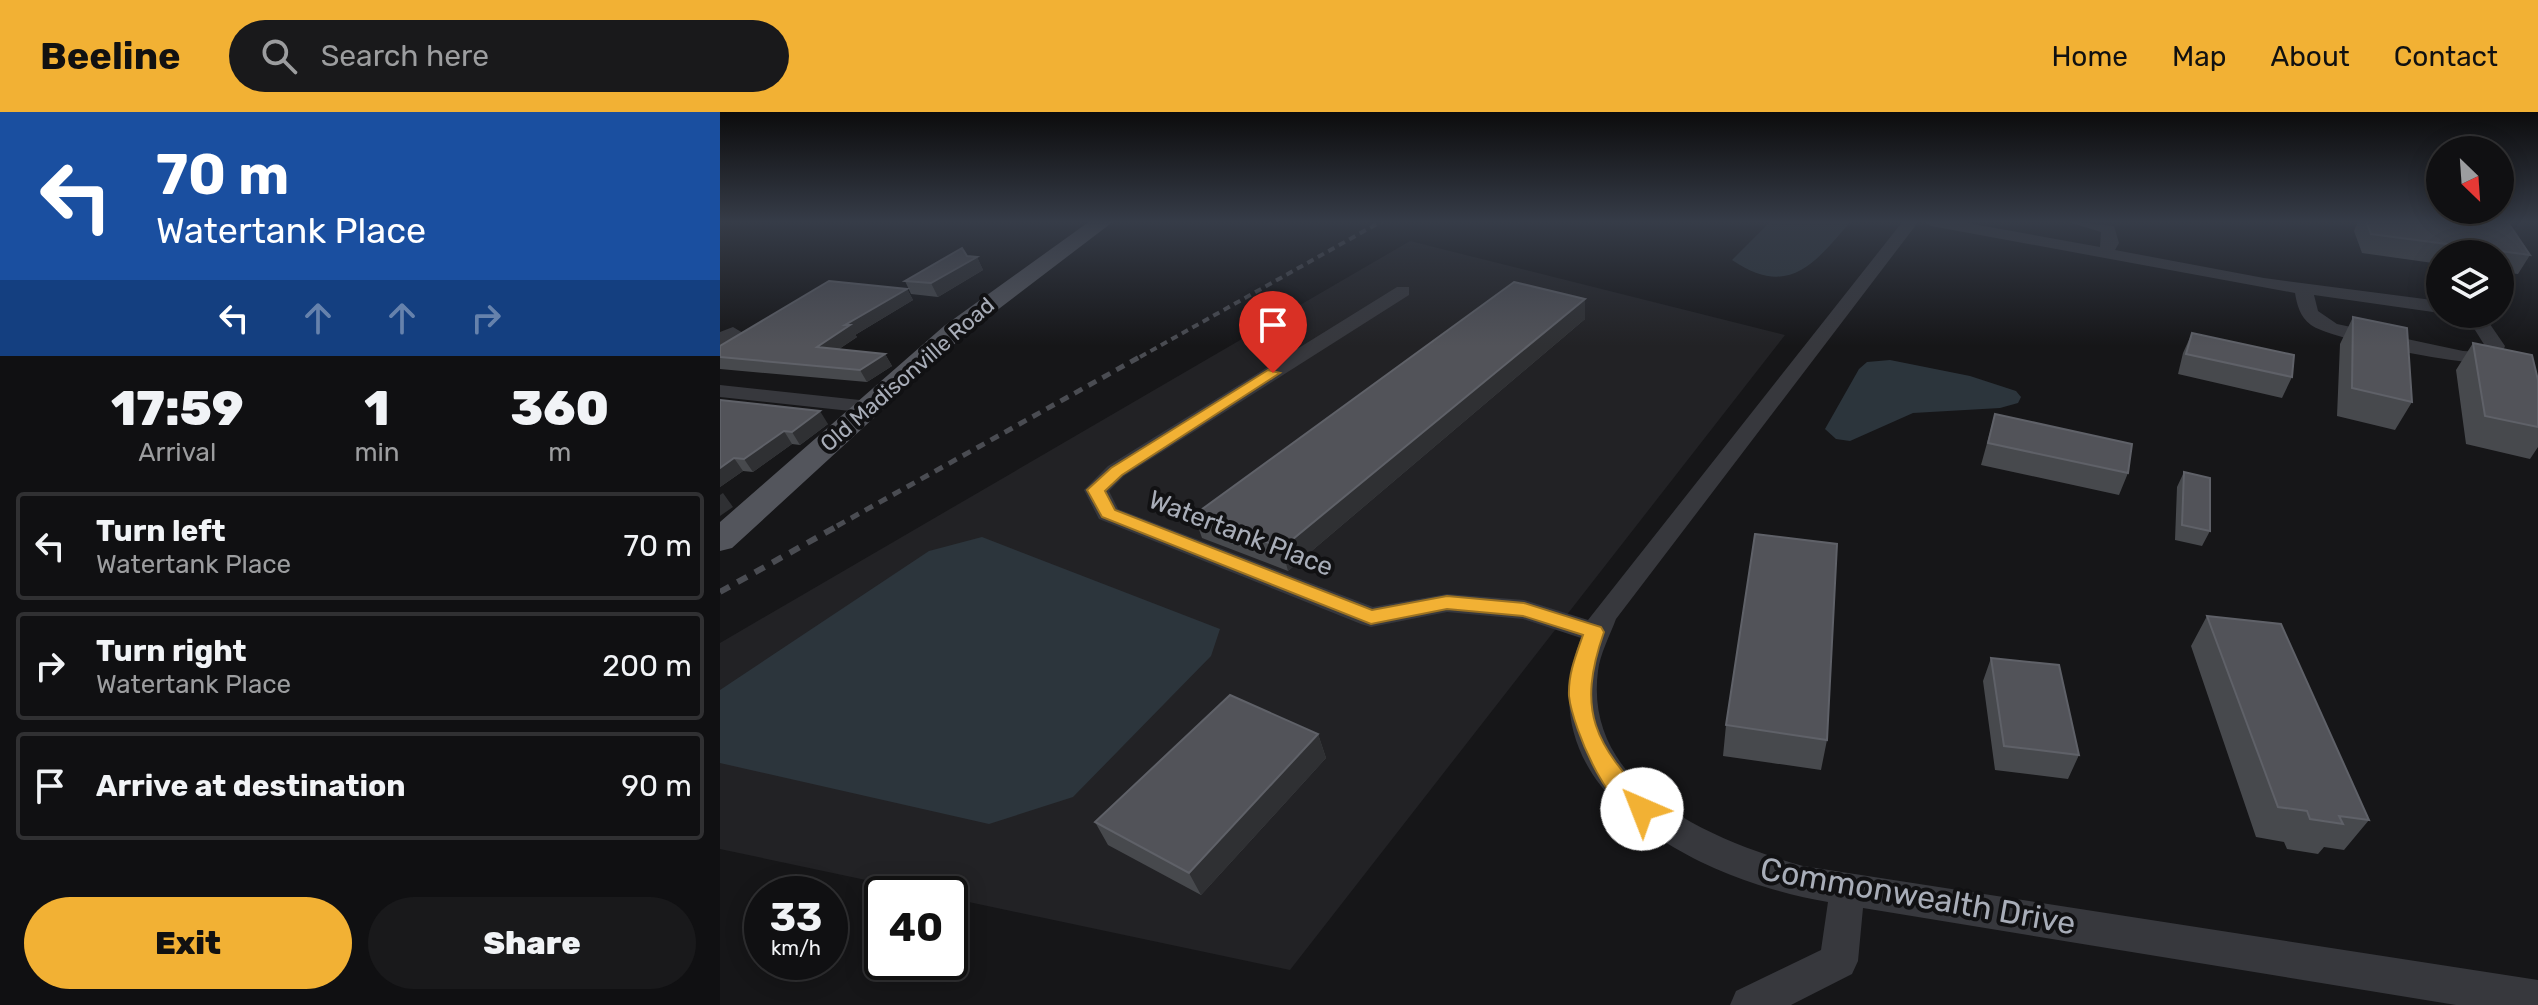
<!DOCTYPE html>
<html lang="en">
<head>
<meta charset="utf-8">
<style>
	:root { --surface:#101012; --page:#19191b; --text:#f1f3f6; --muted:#9c9d9f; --line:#303032; --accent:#f2b134 }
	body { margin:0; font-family:Rubik,sans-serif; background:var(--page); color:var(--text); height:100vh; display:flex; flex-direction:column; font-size:30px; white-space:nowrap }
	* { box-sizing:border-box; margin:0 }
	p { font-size:26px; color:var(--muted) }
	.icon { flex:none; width:44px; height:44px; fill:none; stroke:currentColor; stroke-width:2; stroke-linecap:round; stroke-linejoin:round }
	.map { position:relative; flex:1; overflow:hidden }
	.details { display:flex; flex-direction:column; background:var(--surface); width:720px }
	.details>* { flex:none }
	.hud { background:#1a4fa0; color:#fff; overflow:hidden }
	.needle { width:52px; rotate:155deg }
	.buttons { position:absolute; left:1706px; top:24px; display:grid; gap:16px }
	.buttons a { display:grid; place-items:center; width:88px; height:88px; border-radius:50%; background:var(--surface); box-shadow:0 4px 20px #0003,0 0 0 2px var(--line); font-size:40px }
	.speed { position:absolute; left:24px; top:764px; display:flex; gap:16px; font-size:40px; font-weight:700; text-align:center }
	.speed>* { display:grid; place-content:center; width:104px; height:104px; border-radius:50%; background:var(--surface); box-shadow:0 4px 20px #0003,0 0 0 2px var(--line); line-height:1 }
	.speed small { font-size:20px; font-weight:400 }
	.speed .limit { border:4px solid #111; border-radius:12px; background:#fff; color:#111 }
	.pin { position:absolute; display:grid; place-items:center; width:68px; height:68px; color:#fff; margin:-82px -34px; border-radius:50% 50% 50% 0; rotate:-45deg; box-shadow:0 0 8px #0007 }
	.pin .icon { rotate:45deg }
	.me { position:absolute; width:88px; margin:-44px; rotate:316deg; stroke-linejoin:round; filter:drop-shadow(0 0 6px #0008) }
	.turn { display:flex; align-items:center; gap:28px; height:168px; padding:0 24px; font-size:36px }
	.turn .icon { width:104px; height:104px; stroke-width:2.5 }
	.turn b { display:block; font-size:56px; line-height:68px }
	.lanes { display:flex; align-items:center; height:76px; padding:0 24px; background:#0003; justify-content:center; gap:40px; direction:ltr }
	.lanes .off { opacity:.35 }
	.eta { display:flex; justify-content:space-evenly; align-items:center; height:136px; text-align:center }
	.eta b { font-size:48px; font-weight:800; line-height:56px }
	.cta { display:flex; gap:16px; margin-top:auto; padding:16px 24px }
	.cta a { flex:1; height:92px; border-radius:48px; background:var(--accent); color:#111; font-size:32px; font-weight:800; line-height:92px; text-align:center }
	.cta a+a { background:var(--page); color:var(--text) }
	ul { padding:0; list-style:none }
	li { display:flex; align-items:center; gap:24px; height:108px; margin:0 16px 12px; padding:0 8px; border:4px solid var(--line); border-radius:8px }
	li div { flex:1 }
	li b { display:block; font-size:30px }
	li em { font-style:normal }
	header { display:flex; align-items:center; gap:48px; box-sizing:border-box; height:112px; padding:0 40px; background:var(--accent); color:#111 }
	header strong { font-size:38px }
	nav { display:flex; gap:44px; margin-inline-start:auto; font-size:28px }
	.search { width:560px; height:72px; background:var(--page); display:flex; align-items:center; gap:20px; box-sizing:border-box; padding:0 28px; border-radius:44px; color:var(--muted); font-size:30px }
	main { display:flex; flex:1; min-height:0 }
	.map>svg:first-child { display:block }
</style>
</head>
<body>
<header>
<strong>Beeline</strong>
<div class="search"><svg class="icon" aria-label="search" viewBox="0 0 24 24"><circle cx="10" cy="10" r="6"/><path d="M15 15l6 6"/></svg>Search here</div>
<nav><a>Home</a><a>Map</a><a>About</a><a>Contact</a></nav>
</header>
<main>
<section class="details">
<div class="hud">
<div class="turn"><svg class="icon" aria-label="left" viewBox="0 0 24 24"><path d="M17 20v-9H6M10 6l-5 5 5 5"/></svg><div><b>70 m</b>Watertank Place</div></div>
<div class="lanes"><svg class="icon" aria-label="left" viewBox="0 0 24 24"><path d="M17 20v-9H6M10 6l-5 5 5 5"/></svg><svg class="icon off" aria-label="ahead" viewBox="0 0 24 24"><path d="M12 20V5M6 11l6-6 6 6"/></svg><svg class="icon off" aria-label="ahead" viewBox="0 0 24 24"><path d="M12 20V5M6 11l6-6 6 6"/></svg><svg class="icon off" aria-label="right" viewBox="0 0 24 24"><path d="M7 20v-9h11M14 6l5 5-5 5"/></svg></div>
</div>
<div class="eta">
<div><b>17:59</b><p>Arrival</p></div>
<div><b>1</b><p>min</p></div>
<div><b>360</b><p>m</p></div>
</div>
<ul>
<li><svg class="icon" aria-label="left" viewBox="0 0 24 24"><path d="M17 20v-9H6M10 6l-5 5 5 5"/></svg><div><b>Turn left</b><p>Watertank Place</p></div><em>70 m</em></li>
<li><svg class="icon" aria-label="right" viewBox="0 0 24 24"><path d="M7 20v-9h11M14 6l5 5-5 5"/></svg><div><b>Turn right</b><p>Watertank Place</p></div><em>200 m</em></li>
<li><svg class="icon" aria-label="arrive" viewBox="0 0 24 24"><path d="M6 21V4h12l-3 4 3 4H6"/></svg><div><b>Arrive at destination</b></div><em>90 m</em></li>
</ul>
<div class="cta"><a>Exit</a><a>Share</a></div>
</section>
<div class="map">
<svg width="1818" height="893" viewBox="0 0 1818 893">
	<rect width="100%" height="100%" fill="#161618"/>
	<!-- built -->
	<path fill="#222225" d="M690,129L1065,223L570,858L230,786V782H212L0,737V531Z"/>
	<!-- water -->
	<path fill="#2c353c" d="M1051,109H1131C1095,151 1069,187 1012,148Z
		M1170,248L1250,264L1296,279L1301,285L1298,291L1280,296L1193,301L1130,329L1116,327L1105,317L1139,257L1147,250Z
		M262,425L500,517L491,544L353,685L269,712L0,651V578L209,439Z"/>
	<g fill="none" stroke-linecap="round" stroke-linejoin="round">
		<!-- minor -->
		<path fill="#37383d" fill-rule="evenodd" d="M1183,109H1199L896,507C890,523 880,542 878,559C863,675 991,728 1083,754L1818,868V893H1736L1143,796L1138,849L1132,862L1071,893H1010L1016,879L1101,838L1108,790C982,769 801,681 861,526L803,507L727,500L651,515L641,512L379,407L364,378L388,354L677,175H689V183L404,364L389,379L398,397L653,495L727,482L804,488L868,508Z
			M1203,109H1236L1380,135L1381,120L1345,109L1394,114L1399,131L1395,138L1544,166L1720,189V201L1594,183L1598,199L1617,212L1743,239L1764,240L1765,234L1745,202H1763L1785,234L1779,250C1754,257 1612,228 1591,213C1580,205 1577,193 1575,181L1211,114Z
			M13,215L23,221L0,233V220Z
			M0,273L149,289L160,295L149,301L0,285Z"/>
		<!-- major -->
		<path fill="#53555c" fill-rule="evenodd" d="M370,109H394L242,225L12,436L0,439V410L224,214Z"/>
		<!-- rail-far2 -->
		<path stroke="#4a4c52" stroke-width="4" stroke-dasharray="7 5" stroke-linecap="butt" d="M420,245L662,109"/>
		<!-- rail-far1 -->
		<path stroke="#4a4c52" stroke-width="5" stroke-dasharray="9 7" stroke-linecap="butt" d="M117,414L423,243"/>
		<!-- rail -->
		<path stroke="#4a4c52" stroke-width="6" stroke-dasharray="11 9" stroke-linecap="butt" d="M0,480L121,412"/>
	</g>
	<!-- wall -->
	<path fill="#47494d" d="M1638,109H1787L1810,143L1798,162L1780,160V142H1720V152L1642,141L1634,119Z
		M247,144L257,145L263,158L218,185L191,182L185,169Z
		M187,177L193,188L135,223L137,225L119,237L165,242L172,254L147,270L0,257V234Z
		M865,187V207L568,459L482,426L474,403Z
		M1633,205L1692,290L1675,318L1617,304L1620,232Z
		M1472,221L1572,265L1562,286L1458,262L1463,241Z
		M1753,231L1818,268V335L1810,347L1746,332L1736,258Z
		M0,288L108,312L80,333L72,332L33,360L23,359L0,375Z
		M1275,302L1408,361L1399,383L1261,353Z
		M1464,360L1490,419L1482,434L1455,428L1457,375Z
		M1487,504L1649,708L1624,738L1604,735L1598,742L1567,737L1564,730L1536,725L1471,534Z
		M1271,546L1359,643L1348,667L1275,658L1263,569Z
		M1006,613L1107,628L1101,658L1003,644Z
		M598,622L606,646L481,783L388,733L375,710Z"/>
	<!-- shaded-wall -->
	<path fill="#2f3033" d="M257,145L263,158L218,185L211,171Z
		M187,177L193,188L135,223L137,225L104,247L97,235L125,213Z
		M865,187V207L568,459L562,436Z
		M165,242L172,254L147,270L140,258Z
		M100,299L108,312L80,333L72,320Z
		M64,319L72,332L33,360L24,347Z
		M14,346L23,359L0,375V356Z
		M3,381L13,395L0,404V383Z
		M598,622L606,646L481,783L469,761Z"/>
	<!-- building -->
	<path fill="#525359" stroke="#5f6168" stroke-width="2" d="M1646,109H1787L1810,143L1651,122Z
		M242,136L247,144L257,145L211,171L185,169Z
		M109,169L187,177L125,213H130L97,235L165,242L140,258L0,245V234Z
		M794,170L865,187L562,436L474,403Z
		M1633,205L1687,216L1692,290L1632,276Z
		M1472,221L1574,243L1572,265L1466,242Z
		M1753,231L1812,243L1818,268V315L1765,304Z
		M0,288L100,299L72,320L64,319L24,347L14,346L0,356Z
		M1275,302L1412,332L1408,361L1268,331Z
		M1464,360L1490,366V419L1462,413Z
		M1035,422L1117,432L1107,628L1006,613Z
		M1487,504L1561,512L1649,708L1619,704L1623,712L1590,707L1587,699L1558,695Z
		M1271,546L1339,553L1359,643L1284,634Z
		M510,583L598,622L469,761L375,710Z"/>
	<!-- sky -->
	<linearGradient id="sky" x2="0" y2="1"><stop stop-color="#0c0c0d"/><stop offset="0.47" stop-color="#363c48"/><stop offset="1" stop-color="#363c48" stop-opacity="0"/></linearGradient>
	<rect width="1818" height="234" fill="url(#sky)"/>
	<!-- route -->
	<path fill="#f2b134" stroke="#9d7322" stroke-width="2" d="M548,258L560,261L402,363L385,379L395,398L652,498L727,484L804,491L881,515L884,520C856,600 875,632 930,690L934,697L930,704C893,717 852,614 849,584C848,562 856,543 863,523L803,504L727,497L651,512L382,405L367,378L391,356Z"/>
	<g text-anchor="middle" stroke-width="8" stroke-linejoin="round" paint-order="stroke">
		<!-- far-street labels -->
		<g font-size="22" fill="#a8adb8" stroke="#111113">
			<text transform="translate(187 262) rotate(-41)" y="8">Old Madisonville Road</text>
		</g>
		<!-- street labels -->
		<g font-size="26" fill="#a8adb8" stroke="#111113">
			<text transform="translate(521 421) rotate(21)" y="9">Watertank Place</text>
		</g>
		<!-- near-street labels -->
		<g font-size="32" fill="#a8adb8" stroke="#111113">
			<text transform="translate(1198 784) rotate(10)" y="11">Commonwealth Drive</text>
		</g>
	</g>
</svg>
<div class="buttons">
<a><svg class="needle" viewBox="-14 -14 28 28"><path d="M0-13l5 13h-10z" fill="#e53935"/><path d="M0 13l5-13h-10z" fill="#9c9d9f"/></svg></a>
<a><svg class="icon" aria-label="layers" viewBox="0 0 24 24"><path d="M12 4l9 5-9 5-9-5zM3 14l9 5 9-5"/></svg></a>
</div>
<div class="speed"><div>33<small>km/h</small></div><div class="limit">40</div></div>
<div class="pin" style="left:553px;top:261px;background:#d93025"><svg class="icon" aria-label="arrive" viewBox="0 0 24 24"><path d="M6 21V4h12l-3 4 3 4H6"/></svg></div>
<svg class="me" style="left:922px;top:697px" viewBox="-20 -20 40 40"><circle r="19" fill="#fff"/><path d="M0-13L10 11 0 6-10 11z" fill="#f2b134"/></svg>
</div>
</main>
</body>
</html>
